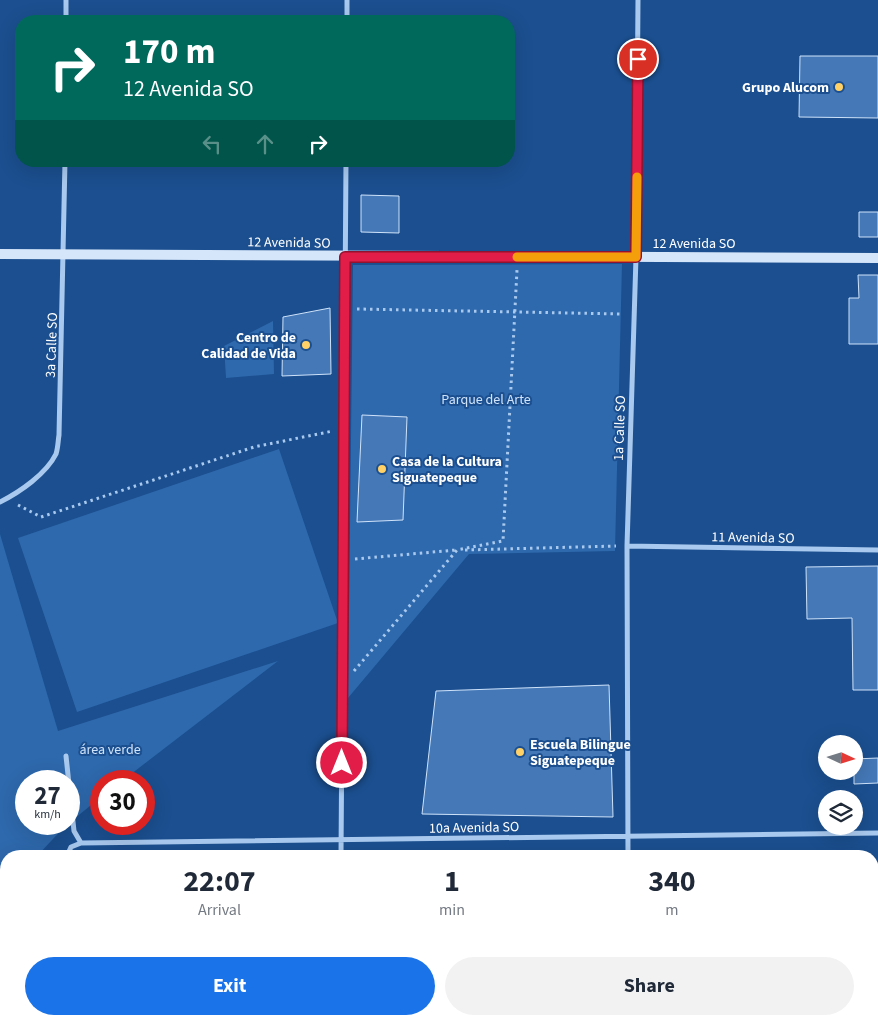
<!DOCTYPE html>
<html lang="en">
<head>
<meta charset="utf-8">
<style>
	:root { --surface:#fff; --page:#f2f2f3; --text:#1f2937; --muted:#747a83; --accent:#1a73e8 }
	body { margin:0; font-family:"Source Sans 3",sans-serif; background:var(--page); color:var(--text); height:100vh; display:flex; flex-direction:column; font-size:19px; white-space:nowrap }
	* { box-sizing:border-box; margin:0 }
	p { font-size:16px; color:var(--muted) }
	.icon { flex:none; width:28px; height:28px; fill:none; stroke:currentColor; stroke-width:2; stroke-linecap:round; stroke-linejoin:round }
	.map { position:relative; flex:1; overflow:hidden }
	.sheet { position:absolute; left:0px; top:850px; width:879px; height:175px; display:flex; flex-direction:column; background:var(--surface); border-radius:20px 20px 0 0; box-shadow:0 5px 20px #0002 }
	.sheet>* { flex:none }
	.top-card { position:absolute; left:15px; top:15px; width:500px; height:152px; border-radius:20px; box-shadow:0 5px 20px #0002; background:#00695c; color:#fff; overflow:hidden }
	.needle { width:32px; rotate:94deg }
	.fabs { position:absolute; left:818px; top:735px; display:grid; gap:10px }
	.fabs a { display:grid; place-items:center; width:45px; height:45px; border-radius:50%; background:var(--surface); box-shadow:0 5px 20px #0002; font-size:25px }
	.speed { position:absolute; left:15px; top:770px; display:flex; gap:10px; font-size:25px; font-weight:700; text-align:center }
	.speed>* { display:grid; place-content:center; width:65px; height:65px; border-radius:50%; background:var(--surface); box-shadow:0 5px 20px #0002; line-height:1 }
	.speed small { font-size:12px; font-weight:400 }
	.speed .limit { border:8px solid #d22; background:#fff; color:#111 }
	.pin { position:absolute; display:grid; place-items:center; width:42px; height:42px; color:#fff; margin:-21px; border:2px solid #fff; border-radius:50%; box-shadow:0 1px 5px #0007 }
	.me { position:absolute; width:55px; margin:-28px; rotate:0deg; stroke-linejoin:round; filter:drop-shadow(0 0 4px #0008) }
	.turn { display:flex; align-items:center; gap:18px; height:105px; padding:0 25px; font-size:22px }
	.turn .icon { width:65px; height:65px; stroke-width:2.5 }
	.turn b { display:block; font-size:35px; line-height:42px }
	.lanes { display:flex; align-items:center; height:48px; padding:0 25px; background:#0003; justify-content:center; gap:25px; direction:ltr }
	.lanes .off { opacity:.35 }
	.eta { display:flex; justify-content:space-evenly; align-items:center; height:85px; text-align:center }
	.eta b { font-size:30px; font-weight:700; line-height:35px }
	.action { display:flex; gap:10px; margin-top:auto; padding:10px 25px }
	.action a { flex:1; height:58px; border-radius:30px; background:var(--accent); color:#fff; font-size:20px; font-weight:700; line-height:58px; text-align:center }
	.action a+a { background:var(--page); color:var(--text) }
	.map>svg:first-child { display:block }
</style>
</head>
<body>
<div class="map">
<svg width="878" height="1025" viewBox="0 0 878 1025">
	<rect width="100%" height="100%" fill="#1b4f8f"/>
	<!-- green -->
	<path fill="#2e69ad" d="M622,264L615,551L469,554L348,698L353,265Z
		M273,321L274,374L226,378L224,346Z
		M279,449L338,623L77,712L18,538Z
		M0,534L58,731L278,661L122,781H101V797L69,823V781H26V824H67L37,856H6V885L0,889Z
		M138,1019H329V1025H80Z"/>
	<!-- building -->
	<path fill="#4478b7" stroke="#cfe3fa" d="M800,56H878V118L799,117Z
		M361,195L399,196V233L361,232Z
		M859,212H878V237H859Z
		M858,275H878V344H849V298H859Z
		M330,308L331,374L282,376L283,317Z
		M362,415L407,417L403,520L357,522Z
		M878,566V690H853L852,618L807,619L806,567Z
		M609,685L613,817L422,814L436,691Z
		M878,758V783L854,784V759Z"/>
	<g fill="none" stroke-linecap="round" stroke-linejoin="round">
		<!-- path -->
		<path stroke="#a9c9ee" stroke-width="3" stroke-dasharray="2.5 4" stroke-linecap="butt" d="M357,309L623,314
			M18,505L41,517L254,447L333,431
			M465,550L616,546
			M355,559L456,550
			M354,671L457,550L503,541L517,270"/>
		<!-- street -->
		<path stroke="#a9c9ee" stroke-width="5" d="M66,21V0
			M347,21V0
			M0,502C20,492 46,474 56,454C58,448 58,441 59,435L65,161
			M627,546L878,550
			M66,756L74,831L81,843
			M67,856L71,847L81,843L878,833
			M341,856L346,161
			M628,856L627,546L636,257L638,0
			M341,1019V1025
			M59,1025V1019
			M628,1025V1019"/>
		<!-- secondary -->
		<path stroke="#d6e6fa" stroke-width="10" d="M0,254L878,258"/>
	</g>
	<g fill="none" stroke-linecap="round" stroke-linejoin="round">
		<!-- route casing -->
		<g stroke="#92132f" stroke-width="12">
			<path id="route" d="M342,763L345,257H636L638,59"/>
		</g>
		<!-- route -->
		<use href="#route" stroke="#e11d48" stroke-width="9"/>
		<!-- slow -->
		<path stroke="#f59e0b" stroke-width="9" d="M517,257H636L637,177"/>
	</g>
	<!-- markers -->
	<g fill="#ffd166" stroke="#1b4f8f" stroke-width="2">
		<circle cx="839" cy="87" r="5"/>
		<circle cx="306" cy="345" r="5"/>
		<circle cx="382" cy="469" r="5"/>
		<circle cx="520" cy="752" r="5"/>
	</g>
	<g text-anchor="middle" stroke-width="4" stroke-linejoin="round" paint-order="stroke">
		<!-- poi labels -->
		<g font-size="14" font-weight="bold" fill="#fff" stroke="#1b4f8f" text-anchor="end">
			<text x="829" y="92">Grupo Alucom</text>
			<text x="296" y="342">Centro de<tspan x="296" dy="16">Calidad de Vida</tspan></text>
			<text x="392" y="466" text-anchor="start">Casa de la Cultura<tspan x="392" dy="16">Siguatepeque</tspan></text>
			<text x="530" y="749" text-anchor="start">Escuela Bilingue<tspan x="530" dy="16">Siguatepeque</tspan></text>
		</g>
		<!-- street labels -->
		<g font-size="14" fill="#fff" stroke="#1b4f8f">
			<text transform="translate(289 242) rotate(1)" y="5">12 Avenida SO</text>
			<text x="694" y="248">12 Avenida SO</text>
			<text transform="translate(51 345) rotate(-88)" y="5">3a Calle SO</text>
			<text transform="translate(619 428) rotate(-88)" y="5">1a Calle SO</text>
			<text transform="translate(753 537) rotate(1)" y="5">11 Avenida SO</text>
			<text transform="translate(474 827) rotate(-1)" y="5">10a Avenida SO</text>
		</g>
		<!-- park labels -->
		<g font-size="14" fill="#cfe3fa" stroke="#1b4f8f">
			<text x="486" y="404">Parque del Arte</text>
			<text x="110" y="754">área verde</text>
		</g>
	</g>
</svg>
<div class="fabs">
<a><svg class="needle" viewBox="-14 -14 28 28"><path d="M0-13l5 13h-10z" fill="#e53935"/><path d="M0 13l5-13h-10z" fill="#747a83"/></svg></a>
<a><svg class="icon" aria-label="layers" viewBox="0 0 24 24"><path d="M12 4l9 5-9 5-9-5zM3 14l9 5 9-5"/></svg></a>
</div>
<div class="speed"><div>27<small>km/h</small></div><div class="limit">30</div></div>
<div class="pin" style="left:638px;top:59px;background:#d93025"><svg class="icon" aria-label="arrive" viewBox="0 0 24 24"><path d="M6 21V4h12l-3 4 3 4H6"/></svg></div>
<svg class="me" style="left:342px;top:763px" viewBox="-20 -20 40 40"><circle r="17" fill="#e11d48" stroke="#fff" stroke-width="3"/><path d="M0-11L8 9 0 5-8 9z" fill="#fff"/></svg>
<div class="top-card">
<div class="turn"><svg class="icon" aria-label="right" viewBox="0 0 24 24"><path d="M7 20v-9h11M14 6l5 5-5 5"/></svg><div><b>170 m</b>12 Avenida SO</div></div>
<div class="lanes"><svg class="icon off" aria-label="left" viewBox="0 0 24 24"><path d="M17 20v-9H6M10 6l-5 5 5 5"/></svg><svg class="icon off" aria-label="ahead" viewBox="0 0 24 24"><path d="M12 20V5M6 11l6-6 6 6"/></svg><svg class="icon" aria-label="right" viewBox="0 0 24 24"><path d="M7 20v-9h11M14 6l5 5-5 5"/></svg></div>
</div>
<section class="sheet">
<div class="eta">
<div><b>22:07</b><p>Arrival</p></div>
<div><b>1</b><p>min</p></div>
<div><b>340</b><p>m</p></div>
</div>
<div class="action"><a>Exit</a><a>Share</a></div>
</section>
</div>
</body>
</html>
